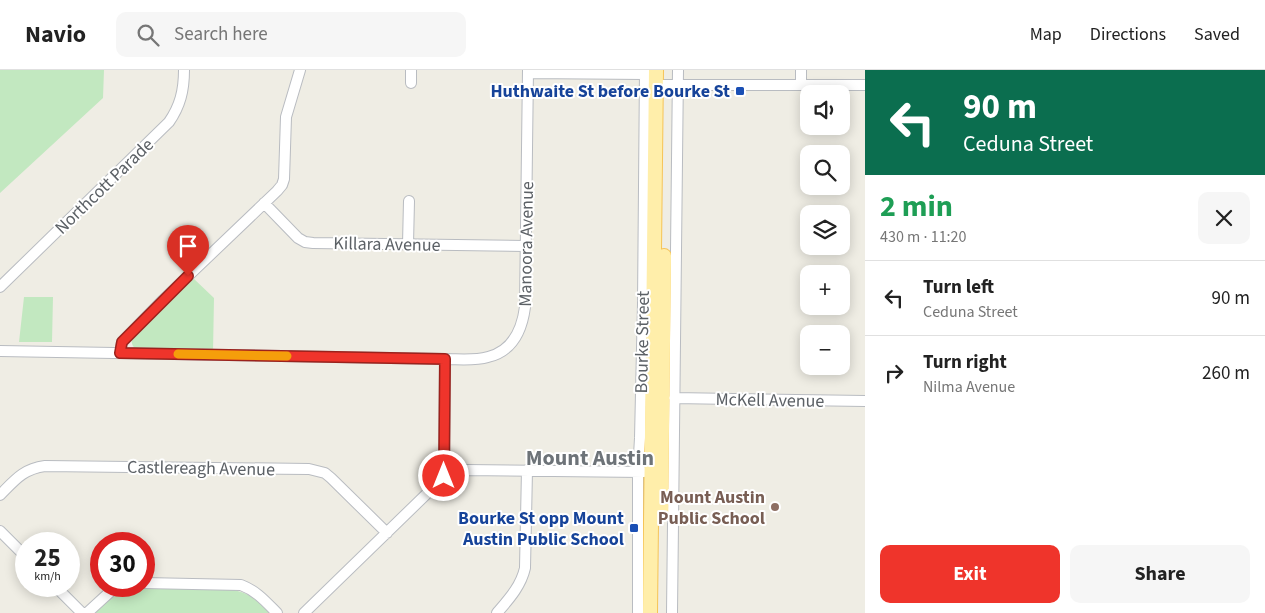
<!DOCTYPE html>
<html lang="en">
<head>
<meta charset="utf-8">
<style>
	:root { --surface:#fff; --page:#f6f6f6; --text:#222; --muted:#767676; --line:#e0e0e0; --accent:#ef342b }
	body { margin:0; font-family:"Source Sans 3",sans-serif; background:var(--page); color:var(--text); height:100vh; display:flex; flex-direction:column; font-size:19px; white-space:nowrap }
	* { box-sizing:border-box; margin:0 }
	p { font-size:16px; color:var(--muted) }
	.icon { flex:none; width:28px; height:28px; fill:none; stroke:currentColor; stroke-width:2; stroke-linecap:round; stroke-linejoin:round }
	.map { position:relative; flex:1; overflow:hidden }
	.side { display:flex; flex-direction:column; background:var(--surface); width:400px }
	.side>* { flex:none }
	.guide { background:#0b6e4f; color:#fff; overflow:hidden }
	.tools { position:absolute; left:800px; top:15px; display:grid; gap:10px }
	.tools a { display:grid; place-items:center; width:50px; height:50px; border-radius:10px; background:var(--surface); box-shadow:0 2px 12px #0003; font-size:25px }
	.speed { position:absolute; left:15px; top:462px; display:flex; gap:10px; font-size:25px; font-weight:700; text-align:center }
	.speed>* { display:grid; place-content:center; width:65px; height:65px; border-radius:50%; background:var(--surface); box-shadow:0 2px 12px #0003; line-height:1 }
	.speed small { font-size:12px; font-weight:400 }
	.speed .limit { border:8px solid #d22; background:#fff; color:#111 }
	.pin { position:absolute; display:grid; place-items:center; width:42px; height:42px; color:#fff; margin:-51px -21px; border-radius:50% 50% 50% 0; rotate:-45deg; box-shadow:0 0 5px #0007 }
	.pin .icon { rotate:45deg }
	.me { position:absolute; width:55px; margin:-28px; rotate:0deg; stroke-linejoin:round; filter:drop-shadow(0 0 4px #0008) }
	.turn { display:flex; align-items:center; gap:18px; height:105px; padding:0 15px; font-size:22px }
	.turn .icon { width:65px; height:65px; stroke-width:2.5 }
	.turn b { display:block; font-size:35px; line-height:42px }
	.round { display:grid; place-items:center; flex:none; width:52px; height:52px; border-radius:10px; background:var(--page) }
	.head { display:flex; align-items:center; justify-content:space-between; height:85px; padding:0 15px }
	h1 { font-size:30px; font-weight:700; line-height:38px; color:#1e9e55 }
	.action { display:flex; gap:10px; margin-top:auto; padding:10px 15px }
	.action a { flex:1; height:58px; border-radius:10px; background:var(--accent); color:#fff; font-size:20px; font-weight:700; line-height:58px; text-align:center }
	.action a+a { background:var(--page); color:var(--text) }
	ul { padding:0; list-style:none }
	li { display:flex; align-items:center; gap:15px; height:75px; padding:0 15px; border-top:1px solid var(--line) }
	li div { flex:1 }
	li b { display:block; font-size:19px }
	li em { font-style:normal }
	header { display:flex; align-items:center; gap:30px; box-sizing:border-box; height:70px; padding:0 25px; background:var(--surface); border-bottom:1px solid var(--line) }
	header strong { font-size:24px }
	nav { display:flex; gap:28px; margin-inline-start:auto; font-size:18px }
	.search { width:350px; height:45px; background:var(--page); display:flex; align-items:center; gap:12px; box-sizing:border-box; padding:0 18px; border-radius:10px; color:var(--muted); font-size:19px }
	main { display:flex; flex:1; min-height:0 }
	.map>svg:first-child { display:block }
</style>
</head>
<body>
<header>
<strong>Navio</strong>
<div class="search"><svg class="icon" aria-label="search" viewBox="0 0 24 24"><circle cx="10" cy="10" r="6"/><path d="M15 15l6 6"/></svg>Search here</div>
<nav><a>Map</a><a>Directions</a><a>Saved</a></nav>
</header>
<main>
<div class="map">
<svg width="865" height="543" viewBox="0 0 865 543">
	<rect width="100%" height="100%" fill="#efede4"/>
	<!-- green -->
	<path fill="#c2e8c0" d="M0,0H104L103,28L0,123Z
		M193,208L214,228L213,282L137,280C132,276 131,273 132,267Z
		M24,227H53L52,272H19Z
		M135,518L234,520C251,524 256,530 269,543H94L113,525L123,520Z"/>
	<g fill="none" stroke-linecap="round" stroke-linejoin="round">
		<!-- minor casing -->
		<g stroke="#b9bcc1" stroke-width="12">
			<path id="minor" d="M411,0V13
				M528,3L645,4
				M656,15H865
				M801,15V0
				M264,133L298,168L305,172L313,173L526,176
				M408,174L409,131
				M0,217L169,52C180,36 184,21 184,0
				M0,281L445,289C459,289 474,291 488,287C513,281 522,260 525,237L528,0
				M120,283L122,272L163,230L277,121L282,115L284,109L286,47L300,0
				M674,328L865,331
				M444,407L445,289
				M0,425C15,410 23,399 45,396L309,399L325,403L331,408L387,463
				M0,461L26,487
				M144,513L241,515C257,521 266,532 277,543
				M55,516L82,543
				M87,543L111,521L118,516
				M304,543L444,407L454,401L465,400L644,402
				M497,543C509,529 521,516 525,498L527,400
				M638,543V402L640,368L643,234L645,0
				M672,543L678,0"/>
		</g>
		<!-- major casing -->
		<g stroke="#f6c457" stroke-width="16">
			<path id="major" d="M661,442L664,186
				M650,543L656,0"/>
		</g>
		<!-- minor -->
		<use href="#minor" stroke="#fff" stroke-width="10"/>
		<!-- major -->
		<use href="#major" stroke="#fea" stroke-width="14"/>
	</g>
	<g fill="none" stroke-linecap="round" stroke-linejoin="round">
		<!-- route casing -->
		<g stroke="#9b221c" stroke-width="12">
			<path id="route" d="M188,206L122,272L120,283L445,289L444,406"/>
		</g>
		<!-- route -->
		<use href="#route" stroke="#ef342b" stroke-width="9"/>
		<!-- slow -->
		<path stroke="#f59e0b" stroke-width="9" d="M178,284L287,286"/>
	</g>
	<!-- markers -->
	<g fill="#1a4fb4" stroke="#fff" stroke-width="2">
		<rect x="735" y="16" width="10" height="10" rx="2.5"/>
		<rect x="629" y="453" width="10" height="10" rx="2.5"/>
	</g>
	<circle fill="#8d6e63" stroke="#fff" stroke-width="2" cx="775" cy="437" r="5"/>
	<g text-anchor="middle" stroke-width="4" stroke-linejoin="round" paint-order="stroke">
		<!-- transit labels -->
		<g font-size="18" font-weight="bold" fill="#164399" stroke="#fff" text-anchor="end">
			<text x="730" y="27">Huthwaite St before Bourke St</text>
			<text x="624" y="454">Bourke St opp Mount<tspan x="624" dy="21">Austin Public School</tspan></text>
		</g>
		<!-- street labels -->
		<g font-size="18" fill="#5c6166" stroke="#fff">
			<text transform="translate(104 116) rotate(-44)" y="6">Northcott Parade</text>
			<text transform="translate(387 174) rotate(1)" y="6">Killara Avenue</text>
			<text transform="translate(526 174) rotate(-89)" y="6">Manoora Avenue</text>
			<text transform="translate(642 272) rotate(-89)" y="6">Bourke Street</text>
			<text transform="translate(770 330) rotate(1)" y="6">McKell Avenue</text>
			<text transform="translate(201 398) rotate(1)" y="6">Castlereagh Avenue</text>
		</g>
		<!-- education labels -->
		<g font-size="18" font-weight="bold" fill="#785e54" stroke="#fff" text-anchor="end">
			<text x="765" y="433">Mount Austin<tspan x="765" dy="21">Public School</tspan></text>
		</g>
		<!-- district labels -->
		<g font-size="22" font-weight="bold" fill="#6d7378" stroke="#fff">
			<text x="590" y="395">Mount Austin</text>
		</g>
	</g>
</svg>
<div class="tools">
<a><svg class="icon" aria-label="sound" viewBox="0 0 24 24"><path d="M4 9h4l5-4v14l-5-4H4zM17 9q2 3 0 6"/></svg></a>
<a><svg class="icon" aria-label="search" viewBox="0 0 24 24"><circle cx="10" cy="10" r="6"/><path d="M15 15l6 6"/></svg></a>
<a><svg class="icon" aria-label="layers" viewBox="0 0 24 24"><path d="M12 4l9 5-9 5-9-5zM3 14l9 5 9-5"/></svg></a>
<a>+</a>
<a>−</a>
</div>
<div class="speed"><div>25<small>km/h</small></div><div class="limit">30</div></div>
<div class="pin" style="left:188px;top:206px;background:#d93025"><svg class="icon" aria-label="arrive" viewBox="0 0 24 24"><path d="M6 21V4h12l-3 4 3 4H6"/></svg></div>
<svg class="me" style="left:444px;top:406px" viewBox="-20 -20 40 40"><circle r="17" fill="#ef342b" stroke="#fff" stroke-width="3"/><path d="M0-11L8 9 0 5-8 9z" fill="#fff"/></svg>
</div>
<section class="side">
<div class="guide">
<div class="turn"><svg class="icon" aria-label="left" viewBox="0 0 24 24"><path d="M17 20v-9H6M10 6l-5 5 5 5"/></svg><div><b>90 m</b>Ceduna Street</div></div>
</div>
<div class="head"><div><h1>2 min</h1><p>430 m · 11:20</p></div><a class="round"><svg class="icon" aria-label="close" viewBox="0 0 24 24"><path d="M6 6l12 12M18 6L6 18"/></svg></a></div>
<ul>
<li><svg class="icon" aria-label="left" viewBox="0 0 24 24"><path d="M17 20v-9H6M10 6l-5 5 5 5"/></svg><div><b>Turn left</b><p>Ceduna Street</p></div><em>90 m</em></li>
<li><svg class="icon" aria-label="right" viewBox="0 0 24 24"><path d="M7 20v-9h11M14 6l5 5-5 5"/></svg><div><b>Turn right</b><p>Nilma Avenue</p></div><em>260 m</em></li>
</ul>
<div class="action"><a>Exit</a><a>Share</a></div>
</section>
</main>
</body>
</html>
